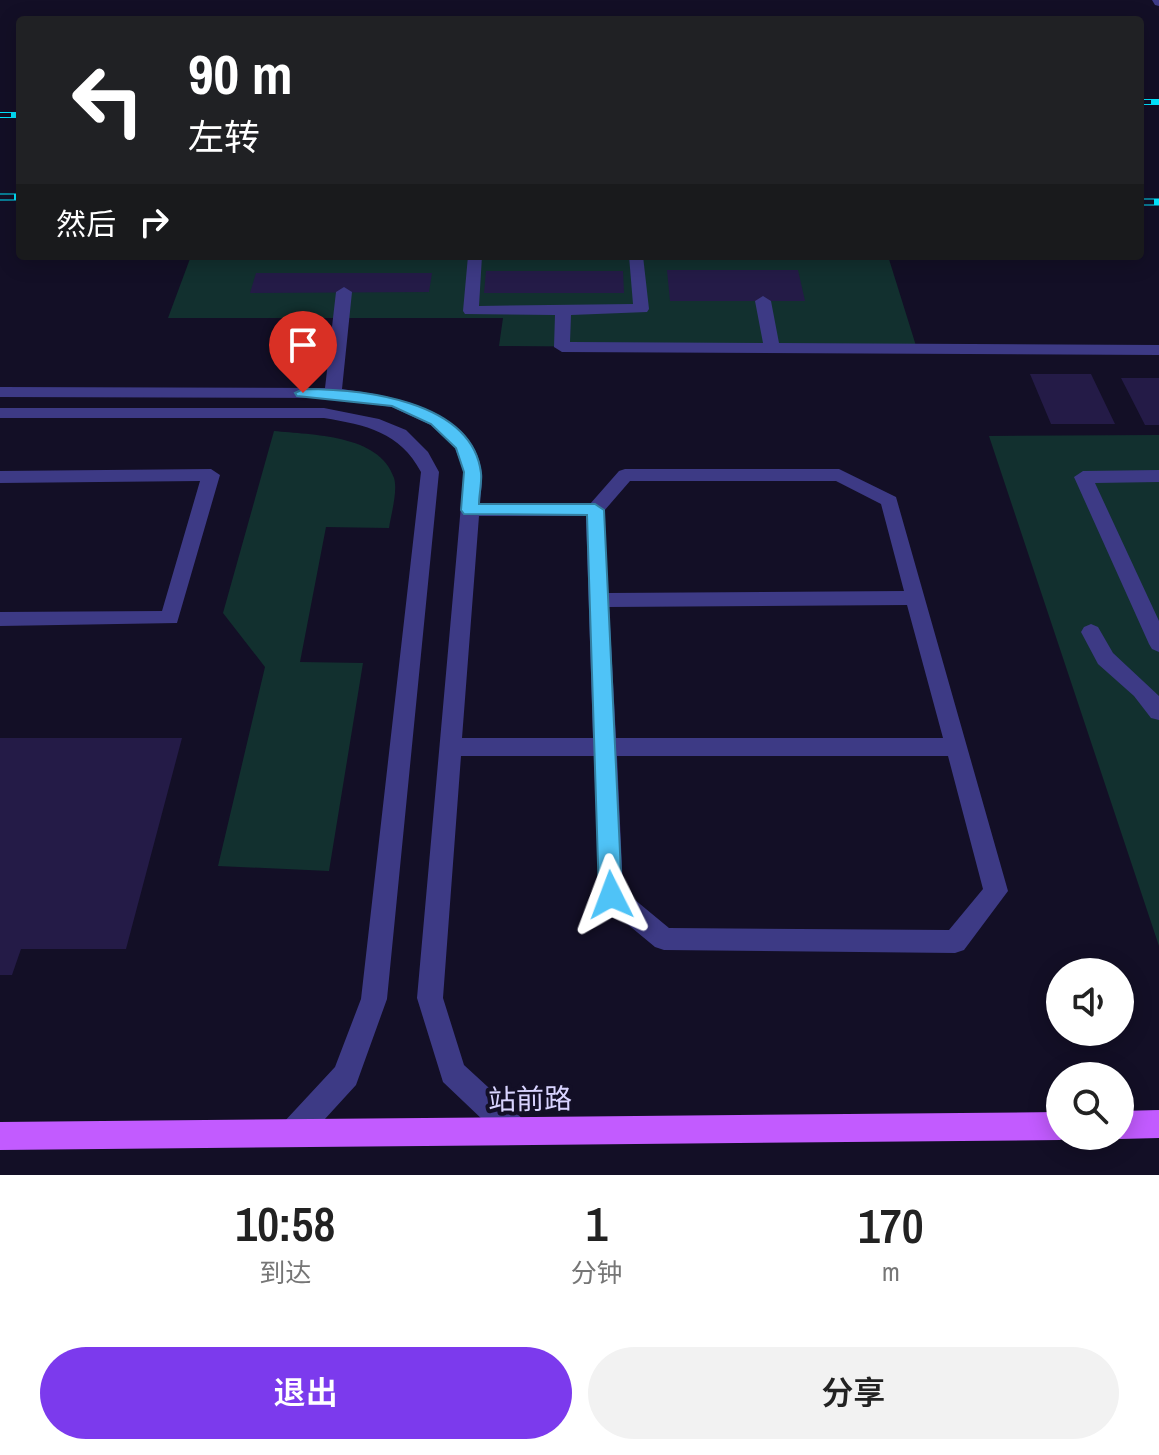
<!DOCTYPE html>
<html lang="zh">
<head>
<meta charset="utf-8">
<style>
	:root { --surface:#fff; --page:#f2f2f2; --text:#222; --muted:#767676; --accent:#7c3aed }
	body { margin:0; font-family:"Archivo Narrow","Noto Sans SC",sans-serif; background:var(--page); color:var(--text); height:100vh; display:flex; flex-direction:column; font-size:30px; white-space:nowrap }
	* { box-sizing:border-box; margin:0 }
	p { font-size:26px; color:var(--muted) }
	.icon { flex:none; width:44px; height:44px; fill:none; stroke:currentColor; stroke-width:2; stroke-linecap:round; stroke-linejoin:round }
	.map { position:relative; height:1175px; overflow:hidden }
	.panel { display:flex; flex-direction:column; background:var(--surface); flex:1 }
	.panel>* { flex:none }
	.hud { position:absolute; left:16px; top:16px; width:1128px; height:244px; border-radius:8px; box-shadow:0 4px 20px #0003; background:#202124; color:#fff; overflow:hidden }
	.tools { position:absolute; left:1046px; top:958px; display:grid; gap:16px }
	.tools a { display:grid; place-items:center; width:88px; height:88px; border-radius:50%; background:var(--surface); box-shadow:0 4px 20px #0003; font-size:40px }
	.pin { position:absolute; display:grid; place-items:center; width:68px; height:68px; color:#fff; margin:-82px -34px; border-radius:50% 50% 50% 0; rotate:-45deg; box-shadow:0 0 8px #0007 }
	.pin .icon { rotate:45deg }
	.me { position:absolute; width:88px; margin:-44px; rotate:357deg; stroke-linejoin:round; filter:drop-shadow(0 0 6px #0008) }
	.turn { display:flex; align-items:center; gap:28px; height:168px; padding:0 40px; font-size:36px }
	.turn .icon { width:104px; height:104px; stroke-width:2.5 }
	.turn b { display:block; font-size:56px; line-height:68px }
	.then { display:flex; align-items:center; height:76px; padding:0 40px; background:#0003; gap:16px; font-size:30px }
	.eta { display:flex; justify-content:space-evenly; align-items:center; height:136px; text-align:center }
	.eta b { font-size:48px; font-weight:600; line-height:56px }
	.action { display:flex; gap:16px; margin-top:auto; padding:16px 40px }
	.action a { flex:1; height:92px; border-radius:48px; background:var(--accent); color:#fff; font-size:32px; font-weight:600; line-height:92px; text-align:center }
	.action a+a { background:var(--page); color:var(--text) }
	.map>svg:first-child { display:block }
</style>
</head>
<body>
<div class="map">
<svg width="1159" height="1175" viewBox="0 0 1159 1175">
	<rect width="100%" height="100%" fill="#130f26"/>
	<!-- green -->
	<path fill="#12302f" d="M191,256H888L917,349L499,346L503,318H168Z
		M274,431C311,435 380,434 394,478C398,491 391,514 389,528L326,527L300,662L363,663L329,871L218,866L265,667L223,613Z
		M1159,435V946L989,436Z"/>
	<!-- building -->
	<path fill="#241b47" d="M667,270H798L805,301H670Z
		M486,271H623L624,293H484Z
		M256,273H432L429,292L250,293Z
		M1030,374H1091L1115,424H1051Z
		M1121,378H1159V425H1145Z
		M0,738H182L126,949H21L12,975H0Z"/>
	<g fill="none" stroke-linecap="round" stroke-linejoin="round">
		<!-- minor -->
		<path fill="#3d3a85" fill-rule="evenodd" d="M1152,0H1159V6L1155,5Z
			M468,256H482L479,306L633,304L629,256H643L649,309L647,312L571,315L570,342L763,343L755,301L763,296L771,301L779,343L1159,345V355L562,352L554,347L555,315L465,314L463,311Z
			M344,287L352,292L342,389C392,396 474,409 482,473C483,482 480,494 480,504H590L619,471L625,469H839L896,497L1008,891L964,950L955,953L664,950L655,947L602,903L599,895L594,756H461L443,998L464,1065L525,1121L529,1131L525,1141L515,1145L505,1141L443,1082L417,998L464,472L455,448L431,425L392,407L333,398L0,397V387L325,388L336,292ZM630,481H836L881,504L904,591L608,593L604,511ZM479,516H586L593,738H462ZM907,605L943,738H616L609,607ZM617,756H948L983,889L949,930L669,928L623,890Z
			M0,408H324L379,419L406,430L428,452L439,472L387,999L356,1085L303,1143L293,1147L283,1143L279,1133L283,1123L335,1067L361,999L421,472C400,432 366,425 324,418H0Z
			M211,469L220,475L177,623L0,626V612L162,611L200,481L0,483V471Z
			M1159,470V482L1095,483L1159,621V652L1152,649L1149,644L1074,477L1083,471Z
			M1091,624L1098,627L1113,653L1159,696V720L1151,718L1134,696L1098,664L1081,632L1084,627Z"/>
		<!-- major -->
		<path fill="#c25bff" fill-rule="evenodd" d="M1159,1110V1138L1120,1139L1112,1136H1120V1111Z
			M1060,1112V1136H1070L1060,1140L0,1150V1122Z"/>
		<!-- rail-far1 casing -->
		<g stroke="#00e5ff" stroke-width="6">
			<path id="rail-far1" d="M1140,102H1159
				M0,115H20
				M0,197H20"/>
		</g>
		<!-- rail casing -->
		<g stroke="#00e5ff" stroke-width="7">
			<path id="rail" d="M0,197H20
				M1140,202H1159"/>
		</g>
		<!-- rail-far1 -->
		<use href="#rail-far1" stroke="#130f26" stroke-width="4" stroke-dasharray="11" stroke-linecap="butt"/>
		<!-- rail -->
		<use href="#rail" stroke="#130f26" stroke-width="5" stroke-dasharray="14" stroke-linecap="butt"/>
	</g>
	<!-- route -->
	<path fill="#4fc3f7" stroke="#337fa1" stroke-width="2" d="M303,389C359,389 472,399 481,473C482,483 479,494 479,504H595L604,510L622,895L619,902L611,905L603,902L599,895L587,515L464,514L461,510L464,472L456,448L431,424L392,406L297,396L295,393Z"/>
	<g text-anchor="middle" stroke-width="8" stroke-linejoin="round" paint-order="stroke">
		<!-- near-street labels -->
		<g font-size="28" fill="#d9d4ff" stroke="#130f26">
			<text transform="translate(530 1099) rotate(-1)" y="10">站前路</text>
		</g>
	</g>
</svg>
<div class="tools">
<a><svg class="icon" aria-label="sound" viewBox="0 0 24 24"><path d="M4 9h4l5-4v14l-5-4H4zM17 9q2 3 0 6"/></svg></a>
<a><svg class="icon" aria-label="search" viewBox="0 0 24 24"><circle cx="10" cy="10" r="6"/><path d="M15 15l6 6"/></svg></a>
</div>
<div class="pin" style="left:303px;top:393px;background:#d93025"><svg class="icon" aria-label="arrive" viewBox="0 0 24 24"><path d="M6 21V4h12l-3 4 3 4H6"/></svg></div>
<svg class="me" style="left:611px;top:895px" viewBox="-20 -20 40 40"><path d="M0-17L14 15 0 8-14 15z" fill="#4fc3f7" stroke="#fff" stroke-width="4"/></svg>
<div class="hud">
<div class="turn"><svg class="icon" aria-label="left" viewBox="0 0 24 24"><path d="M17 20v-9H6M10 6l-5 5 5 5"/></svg><div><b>90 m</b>左转</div></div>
<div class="then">然后<svg class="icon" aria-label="right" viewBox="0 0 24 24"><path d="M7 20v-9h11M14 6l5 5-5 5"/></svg></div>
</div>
</div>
<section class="panel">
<div class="eta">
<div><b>10:58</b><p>到达</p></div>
<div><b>1</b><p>分钟</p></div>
<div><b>170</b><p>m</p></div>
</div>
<div class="action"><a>退出</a><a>分享</a></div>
</section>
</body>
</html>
